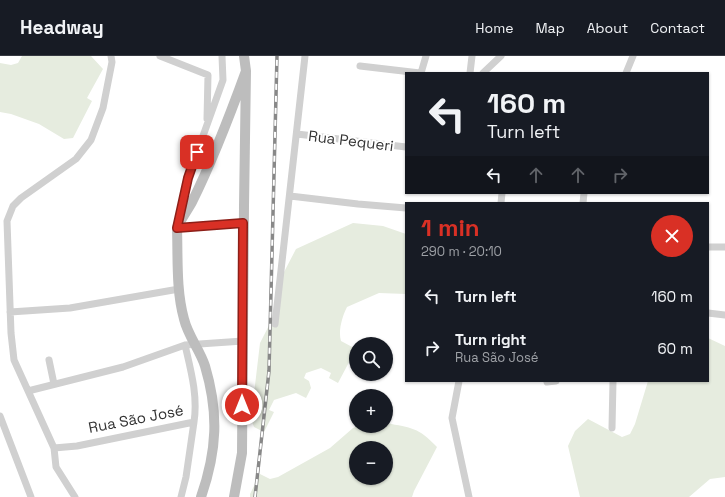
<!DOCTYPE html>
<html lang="en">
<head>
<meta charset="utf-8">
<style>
	:root { --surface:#171b24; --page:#20242c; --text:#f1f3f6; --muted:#9ea1a6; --line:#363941; --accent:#d93025 }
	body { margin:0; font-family:"Space Grotesk",sans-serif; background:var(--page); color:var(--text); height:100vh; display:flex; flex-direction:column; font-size:15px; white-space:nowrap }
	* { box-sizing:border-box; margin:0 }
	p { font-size:13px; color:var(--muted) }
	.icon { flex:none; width:22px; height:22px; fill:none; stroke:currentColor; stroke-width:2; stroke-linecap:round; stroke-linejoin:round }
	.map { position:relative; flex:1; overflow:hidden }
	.panel { position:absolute; left:405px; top:146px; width:304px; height:180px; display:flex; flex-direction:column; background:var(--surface); border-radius:0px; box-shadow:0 1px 3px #0004 }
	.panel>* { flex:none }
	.hud { position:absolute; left:405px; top:16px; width:304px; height:122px; border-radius:0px; box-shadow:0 1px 3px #0004; background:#171b24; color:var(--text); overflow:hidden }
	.controls { position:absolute; left:349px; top:281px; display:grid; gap:8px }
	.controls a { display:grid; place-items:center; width:44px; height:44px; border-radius:50%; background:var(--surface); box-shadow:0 1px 3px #0004; font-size:20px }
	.pin { position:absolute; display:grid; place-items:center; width:34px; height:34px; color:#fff; margin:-17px; border-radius:8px; box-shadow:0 2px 6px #0006 }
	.me { position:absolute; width:44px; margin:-22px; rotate:0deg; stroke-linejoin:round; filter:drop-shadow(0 0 3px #0008) }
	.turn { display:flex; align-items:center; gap:14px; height:84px; padding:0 16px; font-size:18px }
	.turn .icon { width:52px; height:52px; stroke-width:2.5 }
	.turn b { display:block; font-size:28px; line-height:34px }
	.lanes { display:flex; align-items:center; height:38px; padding:0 16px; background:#0003; justify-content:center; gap:20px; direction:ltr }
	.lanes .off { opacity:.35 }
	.round { display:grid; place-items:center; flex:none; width:42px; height:42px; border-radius:21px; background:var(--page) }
	.head { display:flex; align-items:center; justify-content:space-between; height:68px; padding:0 16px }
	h1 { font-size:24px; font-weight:700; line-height:30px; color:var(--accent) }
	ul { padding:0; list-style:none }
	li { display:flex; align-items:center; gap:12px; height:52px; padding:0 16px }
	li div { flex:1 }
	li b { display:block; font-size:15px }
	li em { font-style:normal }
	header { display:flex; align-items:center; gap:24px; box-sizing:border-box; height:56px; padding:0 20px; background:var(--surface); border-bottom:1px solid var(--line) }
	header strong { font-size:19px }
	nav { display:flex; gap:22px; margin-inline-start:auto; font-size:14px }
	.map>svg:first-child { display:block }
</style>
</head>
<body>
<header>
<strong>Headway</strong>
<nav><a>Home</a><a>Map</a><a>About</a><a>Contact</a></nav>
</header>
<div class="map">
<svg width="725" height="441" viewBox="0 0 725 441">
	<rect width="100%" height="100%" fill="#fff"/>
	<!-- green -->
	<path fill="#e6ecdf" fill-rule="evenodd" d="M22,0H91L103,13L87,42L92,45L73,82L64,83L39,68L11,58L0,56V7L11,9L18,7Z
		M353,167L383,170L406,178V238L379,237L347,251C342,261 338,275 341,285L356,293L338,327L329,322L331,317L321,312L306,317L304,322L309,325L311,332L306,342L296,337L274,344L269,354L274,356L264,376L254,371L251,363L260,287L280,248L283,218L296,193Z
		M708,282L725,290V421L710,423L689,441H580L568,390L575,375L588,363L622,381L630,378L635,368L648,325H708Z
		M386,367C412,372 418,371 437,391L414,435L412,441H250V438L260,418L270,423L278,421L330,392L353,372L359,370H386ZM356,392H386V422H356Z"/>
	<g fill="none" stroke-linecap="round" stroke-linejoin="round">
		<!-- minor -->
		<path stroke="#d0d0d0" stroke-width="7" d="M160,0L208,19L207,63
			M222,0L223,24L188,122L177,172L243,167
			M360,10L420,17
			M421,17L426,0
			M470,17L472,0
			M483,17L501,0
			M626,17L633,0
			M297,78L406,91
			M290,140L358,148L406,152
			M501,147L502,137
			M583,147L584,137
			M708,191H725
			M10,256L70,252L179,233
			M708,257L725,259
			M275,268L305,0
			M49,304L54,328
			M459,325L452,362L469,441
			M547,326L556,325
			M28,335L123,311L185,289L243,285
			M0,360L31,441
			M612,372L613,325
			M54,392L77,390L194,366C198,340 191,315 185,289
			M75,441L56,411L54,392L14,304L11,277L7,165L13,150L21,142L76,103L91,84L103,52L112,6L111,0
			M181,441L186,421L194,366"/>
		<!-- secondary -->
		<path stroke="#bdbdbd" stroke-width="10" d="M201,441C217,395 219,357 205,310C200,294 188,280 184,263C176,234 178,202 177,172C181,163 187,155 192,146C213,104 230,59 246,15
			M234,441L242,397L244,150L246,15L244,0"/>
		<!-- rail casing -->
		<g stroke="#888" stroke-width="3.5">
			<path id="rail" d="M255,441L269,315L277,0"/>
		</g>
		<!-- rail -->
		<use href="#rail" stroke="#fff" stroke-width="2" stroke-dasharray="6" stroke-linecap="butt"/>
	</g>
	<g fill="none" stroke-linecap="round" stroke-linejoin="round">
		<!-- route casing -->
		<g stroke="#8d1f18" stroke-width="10">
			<path id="route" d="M197,96L188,122L177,172L243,167L242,349"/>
		</g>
		<!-- route -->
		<use href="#route" stroke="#d93025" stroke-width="7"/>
	</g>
	<g text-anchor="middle" stroke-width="4" stroke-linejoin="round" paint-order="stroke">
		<!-- street labels -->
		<g font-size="15" fill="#333" stroke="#fff">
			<text transform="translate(351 85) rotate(7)" y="5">Rua Pequeri</text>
			<text transform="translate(136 363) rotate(-11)" y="5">Rua São José</text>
		</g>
	</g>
</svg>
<div class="controls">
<a><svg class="icon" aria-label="search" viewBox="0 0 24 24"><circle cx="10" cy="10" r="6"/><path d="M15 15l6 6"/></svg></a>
<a>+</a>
<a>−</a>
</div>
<div class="pin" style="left:197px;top:96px;background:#d93025"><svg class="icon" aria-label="arrive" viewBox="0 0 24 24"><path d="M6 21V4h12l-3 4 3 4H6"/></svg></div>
<svg class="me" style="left:242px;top:349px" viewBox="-20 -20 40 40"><circle r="17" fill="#d93025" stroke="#fff" stroke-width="3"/><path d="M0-11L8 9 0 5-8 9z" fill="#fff"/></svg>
<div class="hud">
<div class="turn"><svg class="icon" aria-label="left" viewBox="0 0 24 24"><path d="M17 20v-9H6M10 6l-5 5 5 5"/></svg><div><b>160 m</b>Turn left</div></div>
<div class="lanes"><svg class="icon" aria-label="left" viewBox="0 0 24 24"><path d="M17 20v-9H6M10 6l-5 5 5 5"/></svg><svg class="icon off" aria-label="ahead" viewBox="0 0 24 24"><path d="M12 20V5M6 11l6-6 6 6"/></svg><svg class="icon off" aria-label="ahead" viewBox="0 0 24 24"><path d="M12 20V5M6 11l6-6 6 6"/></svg><svg class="icon off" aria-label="right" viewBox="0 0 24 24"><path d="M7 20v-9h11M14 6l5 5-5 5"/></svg></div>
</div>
<section class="panel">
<div class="head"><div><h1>1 min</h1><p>290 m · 20:10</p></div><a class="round" style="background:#d93025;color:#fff"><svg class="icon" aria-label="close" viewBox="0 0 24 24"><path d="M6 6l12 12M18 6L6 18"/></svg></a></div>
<ul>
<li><svg class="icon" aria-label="left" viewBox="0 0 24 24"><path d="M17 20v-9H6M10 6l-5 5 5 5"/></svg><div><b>Turn left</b></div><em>160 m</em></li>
<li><svg class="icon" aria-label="right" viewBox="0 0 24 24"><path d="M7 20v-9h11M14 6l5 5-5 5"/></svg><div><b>Turn right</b><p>Rua São José</p></div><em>60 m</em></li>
</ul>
</section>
</div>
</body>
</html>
